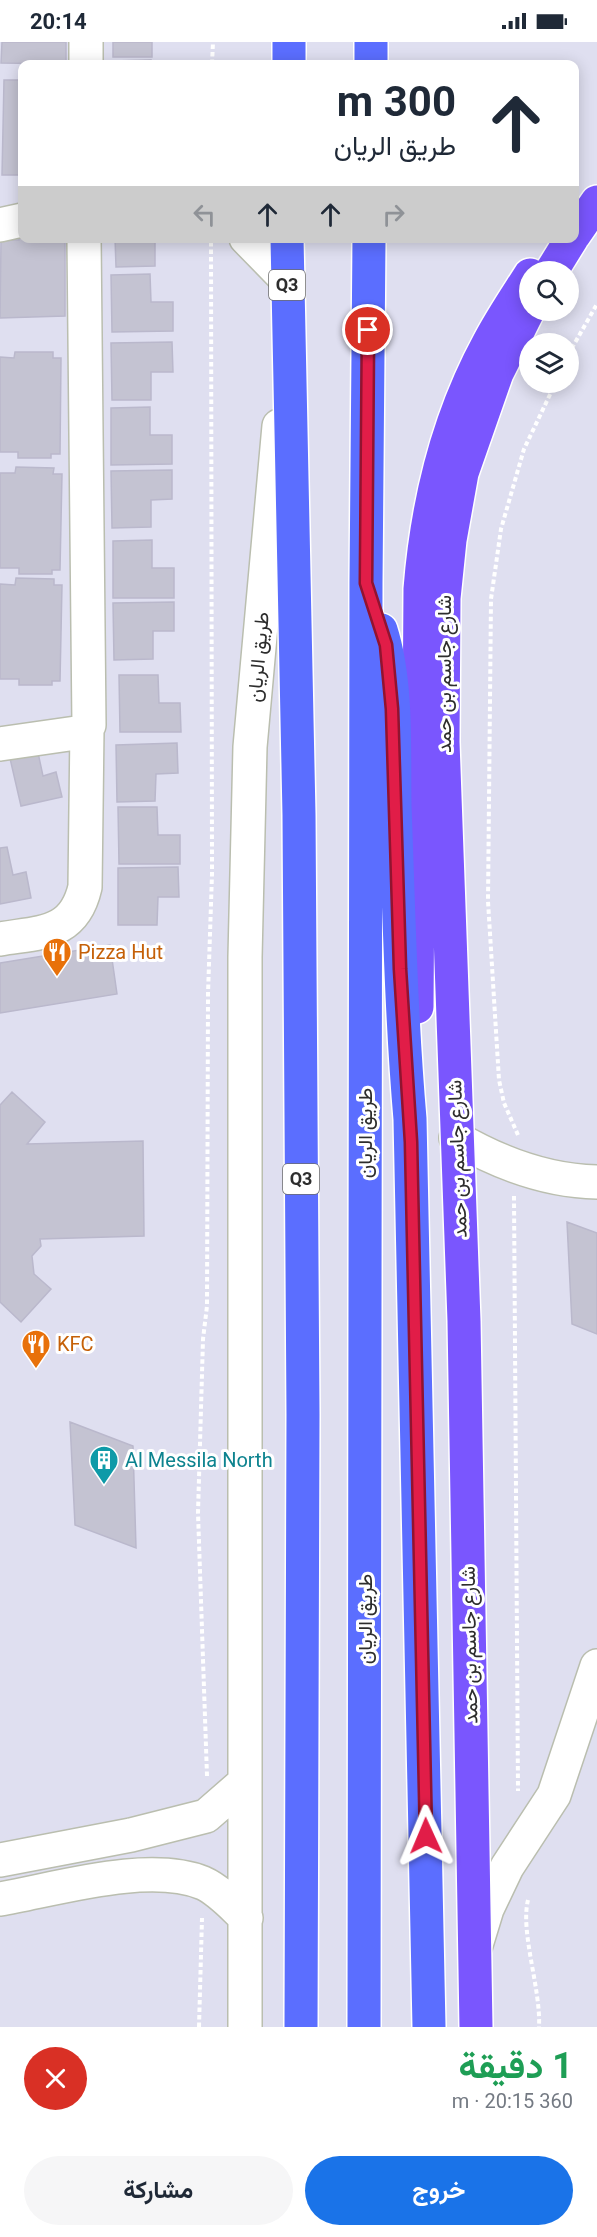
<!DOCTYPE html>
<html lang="ar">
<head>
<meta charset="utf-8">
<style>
	:root { --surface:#fff; --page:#f6f6f7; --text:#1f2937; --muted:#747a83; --accent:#1a73e8 }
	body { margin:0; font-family:Roboto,Vazirmatn,sans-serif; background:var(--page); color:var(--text); direction:rtl; height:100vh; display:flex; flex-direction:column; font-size:22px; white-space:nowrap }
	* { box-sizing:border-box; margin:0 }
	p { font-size:20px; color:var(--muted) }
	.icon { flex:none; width:33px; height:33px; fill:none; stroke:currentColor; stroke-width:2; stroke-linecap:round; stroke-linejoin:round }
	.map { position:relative; height:1985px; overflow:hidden; direction:ltr }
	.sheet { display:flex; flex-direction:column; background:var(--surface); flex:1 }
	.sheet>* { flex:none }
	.banner { position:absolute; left:18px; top:18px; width:561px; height:183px; border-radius:12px; box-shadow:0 3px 15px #0003; direction:rtl; background:#fff; color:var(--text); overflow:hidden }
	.buttons { position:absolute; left:519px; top:219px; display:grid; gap:12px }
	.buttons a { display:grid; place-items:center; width:60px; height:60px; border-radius:50%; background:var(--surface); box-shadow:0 3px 15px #0003; font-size:30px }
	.pin { position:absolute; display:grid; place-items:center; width:51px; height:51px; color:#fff; margin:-26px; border:3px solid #fff; border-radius:50%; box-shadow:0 2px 6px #0007 }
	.me { position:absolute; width:66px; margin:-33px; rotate:359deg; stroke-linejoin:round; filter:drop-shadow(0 0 4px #0008) }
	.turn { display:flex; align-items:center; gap:21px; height:126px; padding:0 24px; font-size:27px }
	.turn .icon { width:78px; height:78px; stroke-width:2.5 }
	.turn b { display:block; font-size:42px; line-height:51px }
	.lanes { display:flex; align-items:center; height:57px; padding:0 24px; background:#0003; justify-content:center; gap:30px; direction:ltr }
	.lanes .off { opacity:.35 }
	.round { display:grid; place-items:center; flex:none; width:63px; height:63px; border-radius:32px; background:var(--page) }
	.head { display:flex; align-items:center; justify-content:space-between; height:102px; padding:0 24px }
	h1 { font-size:36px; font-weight:700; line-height:45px; color:#1e9e55 }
	.cta { display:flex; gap:12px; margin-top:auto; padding:12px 24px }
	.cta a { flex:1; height:69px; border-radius:36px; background:var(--accent); color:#fff; font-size:24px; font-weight:700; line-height:69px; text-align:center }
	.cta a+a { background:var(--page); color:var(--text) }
	.status { display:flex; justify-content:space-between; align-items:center; height:42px; padding:0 30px; background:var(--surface); direction:ltr }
	.status svg { height:16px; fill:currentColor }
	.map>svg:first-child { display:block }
</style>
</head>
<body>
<div class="status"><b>20:14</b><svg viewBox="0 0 49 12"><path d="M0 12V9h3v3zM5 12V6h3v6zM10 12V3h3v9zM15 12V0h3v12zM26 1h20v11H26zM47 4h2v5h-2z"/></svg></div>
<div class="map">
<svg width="597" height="1985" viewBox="0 0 597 1985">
	<rect width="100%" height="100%" fill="#dfdff0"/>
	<!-- building -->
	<path fill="#c4c3d2" stroke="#bab8cc" stroke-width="1.5" d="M2,0H66V22L1,21Z
		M113,0H152V15H113Z
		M151,18V22H112V19Z
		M22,32V133H2L4,38H22Z
		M19,192H22V196H58V199H65V274L0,276L1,198H19Z
		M115,196H159L155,197V224L116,225Z
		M150,232L151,260H173V289L112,290L111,233Z
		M172,300L173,330H151V358H112L111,301Z
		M15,310H53V316H61L60,412H51V416H18V410H0V315L14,316Z
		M150,365V393H172V422L111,423V366Z
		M16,425L54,426L53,432H62L60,528H52V532H19V526H0V431H15Z
		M172,428V457L151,458V485L112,486L111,429Z
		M152,498V526H174V556H113V499Z
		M16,536L54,537V543H62L60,639H52V643H19V637H0V542L15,543Z
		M174,560V589H153V617L114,618L113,561Z
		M119,633H158L159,661H180L181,690H120Z
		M177,701L178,731L156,732L155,759L117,760L116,703Z
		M37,706L43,734L56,730L62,755L21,764L9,712Z
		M118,765H157L158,793H180V822H119Z
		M7,805L13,833L26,830L31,856L0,862V806Z
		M178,825L179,855H158L157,883H118V826Z
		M110,903L117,952L0,971V921Z
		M12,1050L45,1080L27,1102L143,1099L144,1194L40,1197L41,1204L32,1214L34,1232L51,1247L21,1280L0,1260V1063Z
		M567,1180L597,1191V1292L572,1282Z
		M70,1380L133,1404L136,1506L75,1483Z"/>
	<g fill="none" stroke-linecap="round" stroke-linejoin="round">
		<!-- minor casing -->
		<g stroke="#babeaf" stroke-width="36">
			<path id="minor" d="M86,22V0
				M0,183L22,178
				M246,196L287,238
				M0,702L83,690L89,683L84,196
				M0,897C41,890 74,893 85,845L87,687
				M456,1096C499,1121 547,1139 597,1140
				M0,1818L131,1793L206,1774L245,1740
				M0,1857C57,1847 149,1819 203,1841C219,1848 234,1865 246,1876
				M476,1903L487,1867L507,1825L554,1753L597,1624
				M245,1985V915L250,705L279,384"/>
		</g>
		<!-- major casing -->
		<g stroke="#fff" stroke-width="36">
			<path id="major" d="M574,193L597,160
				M551,230L572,196
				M417,965L420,547C427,460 447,377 489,300C501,277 516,255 530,233
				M476,1985L464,1279L443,700L444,556L450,498L462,431L497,331L530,265"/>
		</g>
		<!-- highway casing -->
		<g stroke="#fff" stroke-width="36">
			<path id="highway" d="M289,22V0
				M371,22V0
				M287,196L299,773L303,1372L301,1985
				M381,588C398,641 394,709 395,764C399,869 401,973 410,1077L429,1985
				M364,1985L366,541L369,196"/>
		</g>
		<!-- path -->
		<path stroke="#fff" stroke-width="4" stroke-dasharray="4.5 3" stroke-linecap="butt" d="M212,22L213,0
			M568,313L597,262
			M518,1093L504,1061L499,1038L488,859L491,557L501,487L524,407L556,340
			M514,1154L518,1749
			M207,1734L198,1471L203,1297L207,1264L208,952L212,832L211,196
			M528,1858C520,1890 541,1947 539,1985
			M199,1985L202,1876"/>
		<!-- minor -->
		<use href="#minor" stroke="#fff" stroke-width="33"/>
		<!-- major -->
		<use href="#major" stroke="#7a56fe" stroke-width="33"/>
		<!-- highway -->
		<use href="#highway" stroke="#5b6eff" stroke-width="33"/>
	</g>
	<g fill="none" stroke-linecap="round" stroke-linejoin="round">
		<!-- route casing -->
		<g stroke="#92132f" stroke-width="15">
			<path id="route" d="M368,288L366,541L386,603L392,667L400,927L411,1100L426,1794"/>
		</g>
		<!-- route -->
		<use href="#route" stroke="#e11d48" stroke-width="10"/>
	</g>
	<!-- icons -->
	<defs>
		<g id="restaurant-pin" transform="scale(1.5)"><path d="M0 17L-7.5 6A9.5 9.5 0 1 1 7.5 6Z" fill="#e8710a" stroke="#fff"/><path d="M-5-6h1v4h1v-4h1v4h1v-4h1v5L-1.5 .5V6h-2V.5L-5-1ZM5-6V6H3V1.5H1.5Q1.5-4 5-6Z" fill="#fff"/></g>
		<g id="building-pin" transform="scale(1.5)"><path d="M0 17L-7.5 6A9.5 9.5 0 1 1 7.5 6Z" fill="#0f9aa8" stroke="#fff"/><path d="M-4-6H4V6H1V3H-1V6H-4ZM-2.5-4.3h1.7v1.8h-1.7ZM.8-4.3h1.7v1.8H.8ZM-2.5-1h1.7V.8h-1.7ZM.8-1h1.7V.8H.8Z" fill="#fff"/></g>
	</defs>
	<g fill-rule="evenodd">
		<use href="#restaurant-pin" x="57" y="910"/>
		<use href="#restaurant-pin" x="36" y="1302"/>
		<use href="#building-pin" x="104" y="1418"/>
	</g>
	<g text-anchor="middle" stroke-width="6" stroke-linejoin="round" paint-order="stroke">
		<!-- shield labels -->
		<g fill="#fff" stroke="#6c6c6c" stroke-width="1.5">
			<rect x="269" y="228" width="36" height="30" rx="4.5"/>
			<rect x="283" y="1122" width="36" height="30" rx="4.5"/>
		</g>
		<g font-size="18" font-weight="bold" fill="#2d2d2d">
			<text x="287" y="249">Q3</text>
			<text x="301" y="1143">Q3</text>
		</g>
		<!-- street labels -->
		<g font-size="20" fill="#2d2d2d" stroke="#fff">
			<text transform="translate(258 615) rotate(-85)" y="7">طريق الريان</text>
			<text transform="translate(444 632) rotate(-90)" y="7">شارع جاسم بن حمد</text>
			<text transform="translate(365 1091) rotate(-90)" y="7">طريق الريان</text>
			<text transform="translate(457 1117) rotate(-92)" y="7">شارع جاسم بن حمد</text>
			<text transform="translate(365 1577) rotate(-90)" y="7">طريق الريان</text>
			<text transform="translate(469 1603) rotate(-91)" y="7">شارع جاسم بن حمد</text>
		</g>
		<!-- food labels -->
		<g font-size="20" fill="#c56008" stroke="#fff" text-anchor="start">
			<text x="78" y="917">Pizza Hut</text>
			<text x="57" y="1309">KFC</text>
		</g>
		<!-- culture labels -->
		<g font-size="20" fill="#0d838f" stroke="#fff" text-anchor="start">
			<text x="125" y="1425">Al Messila North</text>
		</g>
	</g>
</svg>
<div class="buttons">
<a><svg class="icon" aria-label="search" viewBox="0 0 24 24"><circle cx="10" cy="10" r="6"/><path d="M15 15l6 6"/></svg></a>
<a><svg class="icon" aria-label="layers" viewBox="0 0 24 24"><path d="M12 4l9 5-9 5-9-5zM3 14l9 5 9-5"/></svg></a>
</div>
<div class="pin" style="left:368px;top:288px;background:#d93025"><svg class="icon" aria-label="arrive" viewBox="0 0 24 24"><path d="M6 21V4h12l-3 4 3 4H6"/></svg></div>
<svg class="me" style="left:426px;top:1794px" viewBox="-20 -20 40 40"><path d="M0-17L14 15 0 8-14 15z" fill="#e11d48" stroke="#fff" stroke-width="4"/></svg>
<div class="banner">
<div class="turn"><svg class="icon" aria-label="ahead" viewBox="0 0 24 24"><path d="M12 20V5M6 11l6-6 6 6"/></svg><div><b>300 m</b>طريق الريان</div></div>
<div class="lanes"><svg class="icon off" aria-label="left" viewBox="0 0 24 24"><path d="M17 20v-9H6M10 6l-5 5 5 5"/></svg><svg class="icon" aria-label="ahead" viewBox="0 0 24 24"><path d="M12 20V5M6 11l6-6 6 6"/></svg><svg class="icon" aria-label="ahead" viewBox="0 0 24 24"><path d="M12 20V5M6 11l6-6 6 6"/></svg><svg class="icon off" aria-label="right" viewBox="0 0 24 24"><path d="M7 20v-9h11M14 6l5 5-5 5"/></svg></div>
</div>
</div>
<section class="sheet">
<div class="head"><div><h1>1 دقيقة</h1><p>360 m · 20:15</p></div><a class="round" style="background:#d93025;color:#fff"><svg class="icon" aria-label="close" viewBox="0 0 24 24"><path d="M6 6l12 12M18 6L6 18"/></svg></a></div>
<div class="cta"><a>خروج</a><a>مشاركة</a></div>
</section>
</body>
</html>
